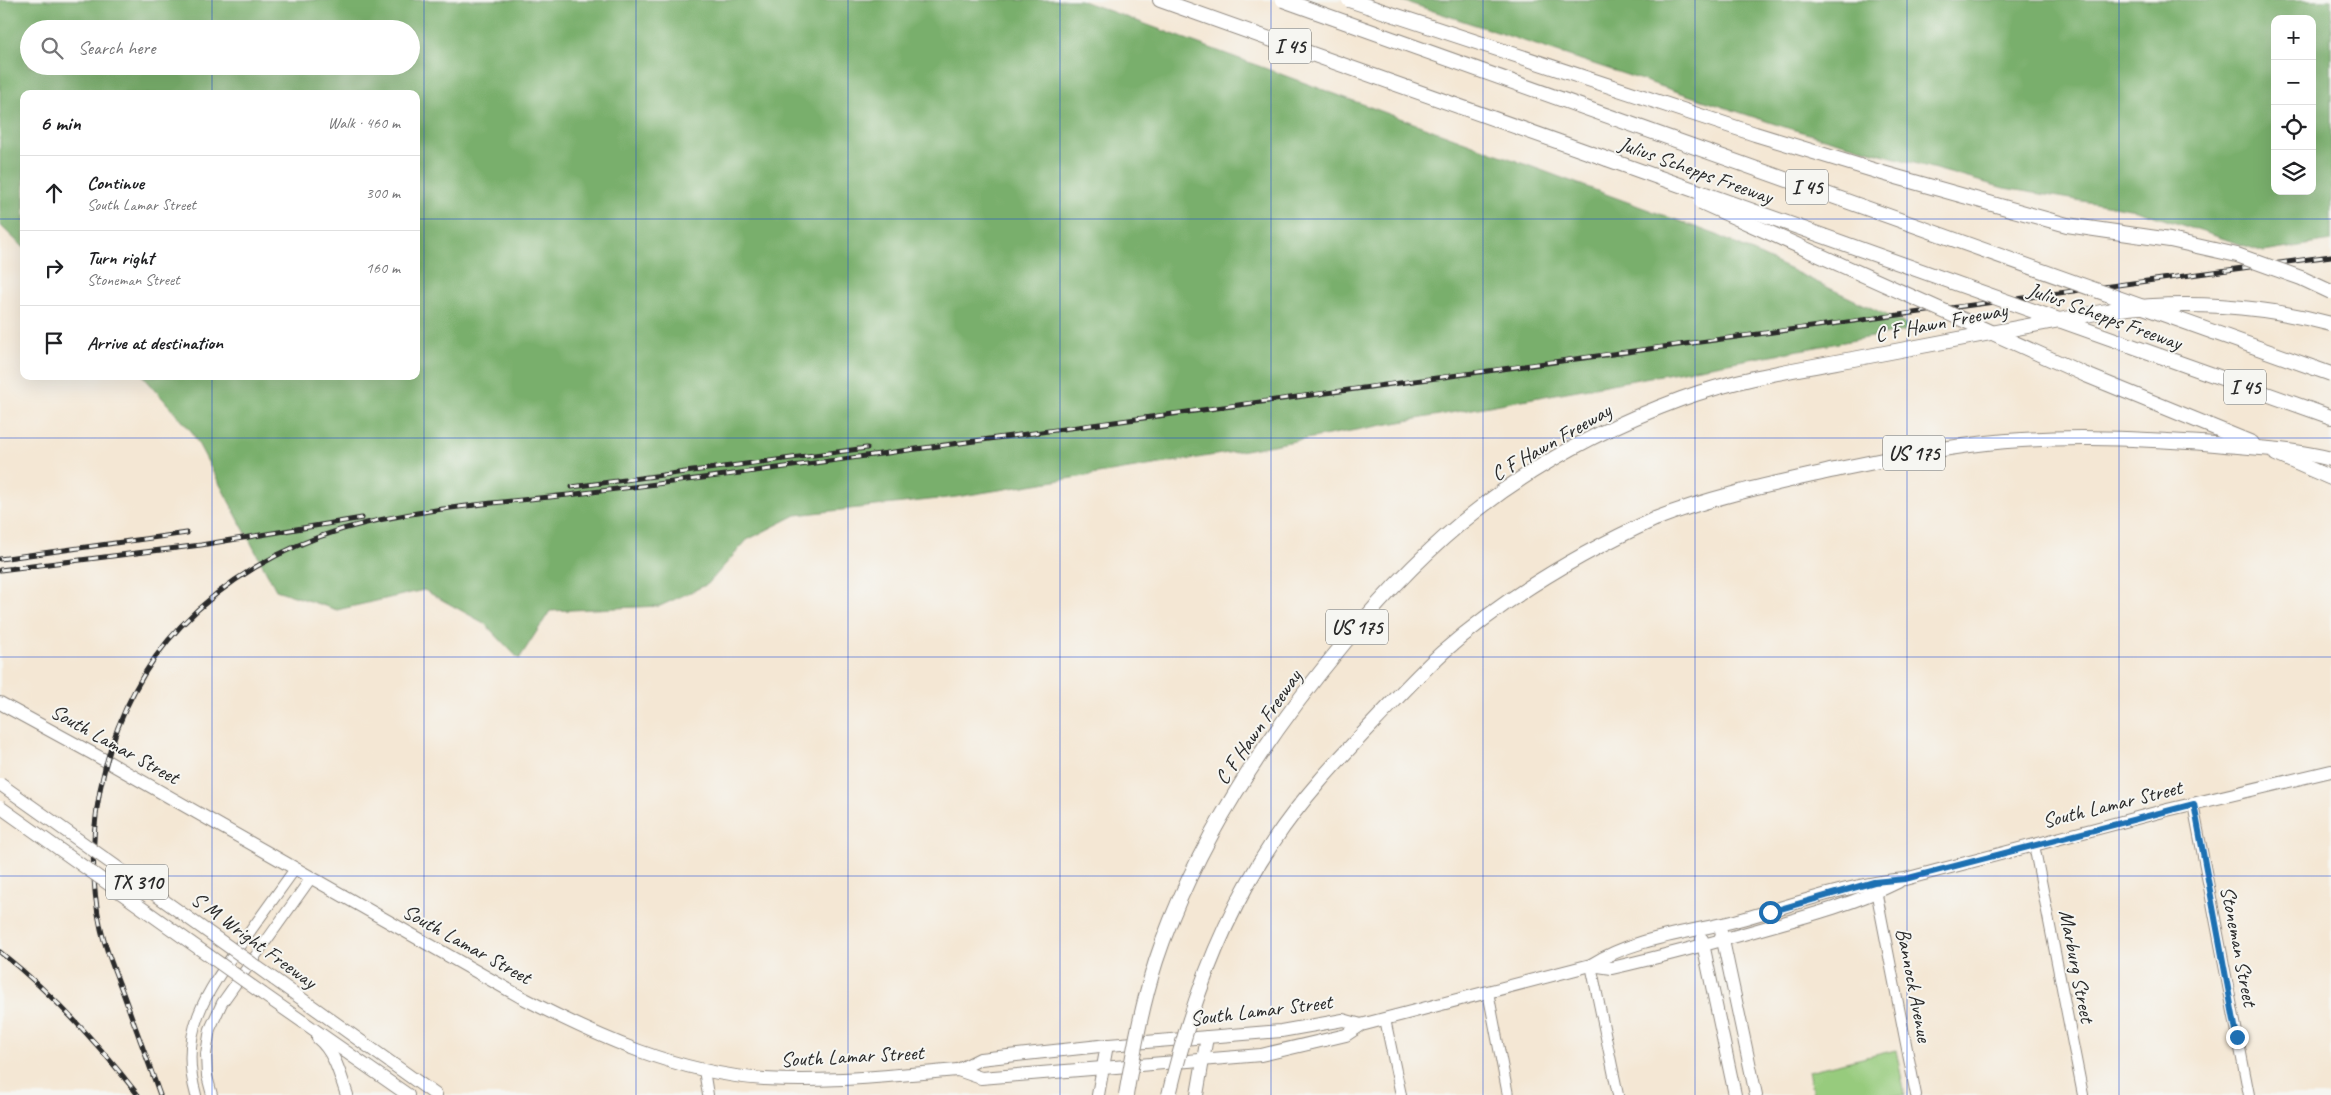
<!DOCTYPE html>
<html lang="en">
<head>
<meta charset="utf-8">
<style>
	body { margin:0; font-family:Caveat,sans-serif; background:#f6f6f6; color:#202124 }
	.controls { position:absolute; right:15px; top:15px; display:grid; overflow:hidden; border-radius:10px; box-shadow:0 5px 20px #0002 }
	.controls button { width:45px; height:45px; display:grid; place-items:center; padding:0; border:0; border-bottom:1px solid #e0e0e0; background:#fff; color:#202124; font:25px sans-serif }
	.stop { position:absolute; width:15px; height:15px; margin:-11px; border:4px solid #1f6fb2; border-radius:50%; background:#fff }
	.stop.end { background:#1f6fb2; border-color:#fff; box-shadow:0 1px 5px #0008 }
	.list { margin:0; padding:0; list-style:none }
	h2 { display:flex; justify-content:space-between; align-items:center; height:65px; margin:0; padding:0 20px; font-size:21px }
	h2 small { font-size:16px; font-weight:400; color:#757577 }
	.list li { display:grid; grid-template-columns:32px 1fr auto; gap:15px; align-items:center; box-sizing:border-box; height:75px; padding:0 20px; border-top:1px solid #e0e0e0 }
	.list b { display:block; font-size:19px; white-space:nowrap }
	.list p { margin:0; font-size:16px; white-space:nowrap; color:#757577 }
	.list em { font-size:16px; font-style:normal; color:#757577 }
	.icon { flex:none; width:28px; height:28px; fill:none; stroke:currentColor; stroke-width:2; stroke-linecap:round; stroke-linejoin:round }
	.map { position:relative; flex:none; width:2331px; height:1095px; overflow:hidden }
	.search { position:absolute; background:#fff; box-shadow:0 5px 20px #0002; left:20px; top:20px; width:400px; height:55px; display:flex; align-items:center; gap:12px; box-sizing:border-box; padding:0 18px; border-radius:28px; color:#757577; font-size:19px }
	.panel { position:absolute; background:#fff; box-shadow:0 5px 20px #0002; left:20px; top:90px; width:400px; height:290px; border-radius:10px }
	.map>svg:first-child { display:block }
	.green { fill:#97cb7d; stroke:#617b54 }
	.forest { fill:#79af6c; stroke:#526d4c; fill-rule:evenodd }
	.lines { fill:none; stroke-linecap:round; stroke-linejoin:round }
	.minor-casing { stroke:#908980; stroke-width:12 }
	.major-casing { stroke:#908980; stroke-width:14 }
	.highway-casing { stroke:#908980; stroke-width:16 }
	.minor { stroke:#fff; stroke-width:10 }
	.major { stroke:#fff; stroke-width:12 }
	.highway { stroke:#fff; stroke-width:14 }
	.rail-casing { stroke:#2b2b2b; stroke-width:5 }
	.rail { stroke:#f6f6f2; stroke-width:3; stroke-dasharray:9; stroke-linecap:butt }
	.major-bridge-casing { stroke:#908980; stroke-width:14; stroke-linecap:butt }
	.highway-bridge-casing { stroke:#908980; stroke-width:16; stroke-linecap:butt }
	.major-bridge { stroke:#fff; stroke-width:12 }
	.highway-bridge { stroke:#fff; stroke-width:14 }
	.route { stroke:#1f6fb2; stroke-width:6 }
	.grid { fill:none; stroke:#1d4ed8; stroke-width:1; stroke-opacity:0.55 }
	.labels { text-anchor:middle; dominant-baseline:central; stroke-width:4; stroke-linejoin:round; paint-order:stroke }
	.shield { fill:#f6f6f2; stroke:#686867; stroke-width:1 }
	.shield-label { font-size:20px; font-weight:bold; fill:#2b2b2b }
	.street-label { font-size:21px; fill:#2b2b2b; stroke:#f6f6f2 }
</style>
</head>
<body>
<div class="map">
<svg width="2331" height="1095" viewBox="0 0 2331 1095">
	<rect width="100%" height="100%" fill="#f6f6f2"/>
	<filter id="ink" filterUnits="userSpaceOnUse"><feTurbulence type="fractalNoise" baseFrequency=".02" numOctaves="2"/><feDisplacementMap in="SourceGraphic" scale="10" xChannelSelector="R" yChannelSelector="G"/><feConvolveMatrix kernelMatrix="1 2 1 2 8 2 1 2 1" color-interpolation-filters="sRGB"/></filter>
	<filter id="wash" filterUnits="userSpaceOnUse"><feTurbulence type="fractalNoise" baseFrequency=".0096" numOctaves="4" result="noise"/><feDisplacementMap in="SourceGraphic" scale="20" xChannelSelector="R" yChannelSelector="G"/><feGaussianBlur stdDeviation="1.12" result="paint"/><feColorMatrix in="noise" values="0 0 0 0 0 0 0 0 0 0 0 0 0 0 0 0 0 1.4 0 .05"/><feComposite in="paint" operator="in"/></filter>
	<g filter="url(#wash)">
		<rect width="100%" height="100%" fill="#f4e7d4"/>
		<polygon class="green" points="1896,1050 1905,1095 1813,1095 1808,1071"/>
		<g class="forest">
			<path d="M0 0H1080L1717 235 1916 329 1234 452 956 497 796 515 747 540 708 584 660 606 550 611 519 659 484 623 424 590 337 610 276 590 192 432 143 376H416V94H24V248L0 225ZM29 29H411V66H29Z"/>
			<path d="M1400 0H2331V241L2264 252 2136 210 2004 188 1784 127ZM2275 19H2312V191H2275Z"/>
		</g>
	</g>
	<g filter="url(#ink)">
		<g class="lines">
			<defs>
				<g id="minor">
					<polyline points="2193,804 2249,1095"/>
					<polyline points="2034,845 2083,1095"/>
					<polyline points="1875,885 1916,1095"/>
					<polyline points="1591,965 1618,1095"/>
					<polyline points="1488,992 1508,1095"/>
					<polyline points="1385,1019 1401,1095"/>
					<polyline points="704,1070 708,1095"/>
					<path d="M196 1095C178 1032 206 993 241 944 259 919 277 894 295 869"/>
					<polyline points="212,1095 207,1076 206,1054 210,1029 222,1003 311,878"/>
				</g>
				<g id="major">
					<path d="M0 703 108 762 521 997C598 1037 677 1073 764 1079 829 1083 894 1075 958 1070"/>
					<polyline points="1721,931 1756,1095"/>
					<polyline points="1702,939 1735,1095"/>
					<path d="M1591 965 1612 968C1664 956 1716 942 1768 927 1812 915 1856 903 1898 882"/>
					<polyline points="274,979 436,1095"/>
					<polyline points="263,994 408,1095"/>
					<path d="M1361 1025 1343 1020 1281 1031 1109 1045 980 1059 958 1070 981 1078 1261 1055 1346 1035 1361 1025 1591 965C1633 938 1687 933 1735 921 1791 906 1847 884 1905 879L2167 810 2331 771"/>
					<path d="M318 1038C335 1052 340 1075 347 1095"/>
					<polyline points="1098,1095 1107,1045"/>
					<polyline points="1197,1095 1207,1037"/>
				</g>
				<g id="highway">
					<polyline points="1160,0 1607,159"/>
					<polyline points="2160,356 2331,417"/>
					<polyline points="2086,375 2252,443"/>
					<polyline points="2276,454 2331,478"/>
					<path d="M1655 519C1711 497 1768 485 1826 472 1874 462 1922 451 1970 445 2051 434 2134 438 2215 444 2254 448 2293 449 2331 459"/>
				</g>
			</defs>
			<use href="#minor" class="minor-casing"/>
			<use href="#major" class="major-casing"/>
			<use href="#highway" class="highway-casing"/>
			<use href="#minor" class="minor"/>
			<use href="#major" class="major"/>
			<use href="#highway" class="highway"/>
			<defs>
				<g id="rail">
					<polyline points="572,487 867,448"/>
					<polyline points="0,559 187,533"/>
					<polyline points="0,570 201,545 362,518"/>
					<path d="M0 952C52 993 97 1042 138 1095"/>
					<path d="M160 1095C148 1061 135 1027 123 993 115 972 106 951 101 929 78 827 108 702 181 626 225 580 282 547 343 529 420 507 504 503 584 493 710 478 835 460 960 443 1417 380 1874 318 2331 256"/>
				</g>
			</defs>
			<use href="#rail" class="rail-casing"/>
			<use href="#rail" class="rail"/>
			<defs>
				<g id="major-bridge">
					<polyline points="0,784 274,979"/>
					<polyline points="0,807 263,994"/>
				</g>
				<g id="highway-bridge">
					<polyline points="1283,0 2331,374"/>
					<polyline points="1349,0 1755,134 1886,174 2067,225 2170,240 2237,255 2301,278 2331,292"/>
					<polyline points="1607,159 2160,356"/>
					<polyline points="1701,202 2086,375"/>
					<path d="M1126 1095C1134 1049 1142 1005 1156 961 1195 843 1266 737 1345 642 1384 595 1427 549 1476 511 1537 463 1608 426 1681 399 1741 377 1805 368 1869 356 1950 341 2031 326 2112 310 2184 300 2261 305 2331 324"/>
					<path d="M1169 1095C1190 1006 1222 918 1273 842 1302 798 1338 760 1374 722 1397 698 1419 674 1443 652 1507 596 1578 554 1655 519"/>
				</g>
			</defs>
			<use href="#major-bridge" class="major-bridge-casing"/>
			<use href="#highway-bridge" class="highway-bridge-casing"/>
			<use href="#major-bridge" class="major-bridge"/>
			<use href="#highway-bridge" class="highway-bridge"/>
		</g>
	</g>
	<g class="lines" filter="url(#ink)">
		<polyline class="route" points="1770,912 1874,882 1905,879 2194,804 2237,1037"/>
	</g>
	<path class="grid" d="M212 0V29M424 0V1095M636 0V1095M848 0V1095M1060 0V1095M1271 0V1095M1483 0V1095M1695 0V1095M1907 0V1095M2119 0V1095M212 66V94M0 219H24M416 219H2331M212 376V1095M0 438H2331M0 657H2331M0 876H2331"/>
	<g class="labels">
		<g class="shield">
			<rect x="1269" y="28.5" width="42" height="35" rx="4"/>
			<rect x="1786" y="169.5" width="42" height="35" rx="4"/>
			<rect x="2224" y="369.5" width="42" height="35" rx="4"/>
			<rect x="1883" y="435.5" width="62" height="35" rx="4"/>
			<rect x="1326" y="609.5" width="62" height="35" rx="4"/>
			<rect x="106" y="864.5" width="62" height="35" rx="4"/>
		</g>
		<g class="shield-label">
			<text x="1290" y="46">I 45</text>
			<text x="1807" y="187">I 45</text>
			<text x="2245" y="387">I 45</text>
			<text x="1914" y="453">US 175</text>
			<text x="1357" y="627">US 175</text>
			<text x="137" y="882">TX 310</text>
		</g>
		<g class="street-label">
			<text transform="translate(1696 170) rotate(20)">Julius Schepps Freeway</text>
			<text transform="translate(2105 316) rotate(20)">Julius Schepps Freeway</text>
			<text transform="translate(1941 322) rotate(-11)">C F Hawn Freeway</text>
			<text transform="translate(1551 442) rotate(-30)">C F Hawn Freeway</text>
			<text transform="translate(1258 727) rotate(-55)">C F Hawn Freeway</text>
			<text transform="translate(115 744) rotate(29)">South Lamar Street</text>
			<text transform="translate(2112 804) rotate(-14)">South Lamar Street</text>
			<text transform="translate(254 940) rotate(36)">S M Wright Freeway</text>
			<text transform="translate(467 944) rotate(29)">South Lamar Street</text>
			<text transform="translate(2239 946) rotate(79)">Stoneman Street</text>
			<text transform="translate(2077 966) rotate(79)">Marburg Street</text>
			<text transform="translate(1914 985) rotate(79)">Bannock Avenue</text>
			<text transform="translate(1261 1010) rotate(-7)">South Lamar Street</text>
			<text transform="translate(852 1056) rotate(-3)">South Lamar Street</text>
		</g>
	</g>
</svg>
<div class="controls">
<button>+</button>
<button>−</button>
<button><svg class="icon" aria-label="locate" viewBox="0 0 24 24"><circle cx="12" cy="12" r="6"/><path d="M12 2v4M12 18v4M2 12h4M18 12h4"/></svg></button>
<button><svg class="icon" aria-label="layers" viewBox="0 0 24 24"><path d="M12 4l9 5-9 5-9-5zM3 14l9 5 9-5"/></svg></button>
</div>
<div class="stop" style="left:1770px;top:912px"></div>
<div class="stop end" style="left:2237px;top:1037px"></div>
<div class="search"><svg class="icon" aria-label="search" viewBox="0 0 24 24"><circle cx="10" cy="10" r="6"/><path d="M15 15l6 6"/></svg>Search here</div>
<section class="panel">
<h2>6 min<small>Walk · 460 m</small></h2>
<ul class="list">
<li><svg class="icon" aria-label="ahead" viewBox="0 0 24 24"><path d="M12 20V5M6 11l6-6 6 6"/></svg><div><b>Continue</b><p>South Lamar Street</p></div><em>300 m</em></li>
<li><svg class="icon" aria-label="right" viewBox="0 0 24 24"><path d="M7 20v-9h11M14 6l5 5-5 5"/></svg><div><b>Turn right</b><p>Stoneman Street</p></div><em>160 m</em></li>
<li><svg class="icon" aria-label="arrive" viewBox="0 0 24 24"><path d="M6 21V4h12l-3 4 3 4H6"/></svg><div><b>Arrive at destination</b></div></li>
</ul>
</section>
</div>
</body>
</html>
